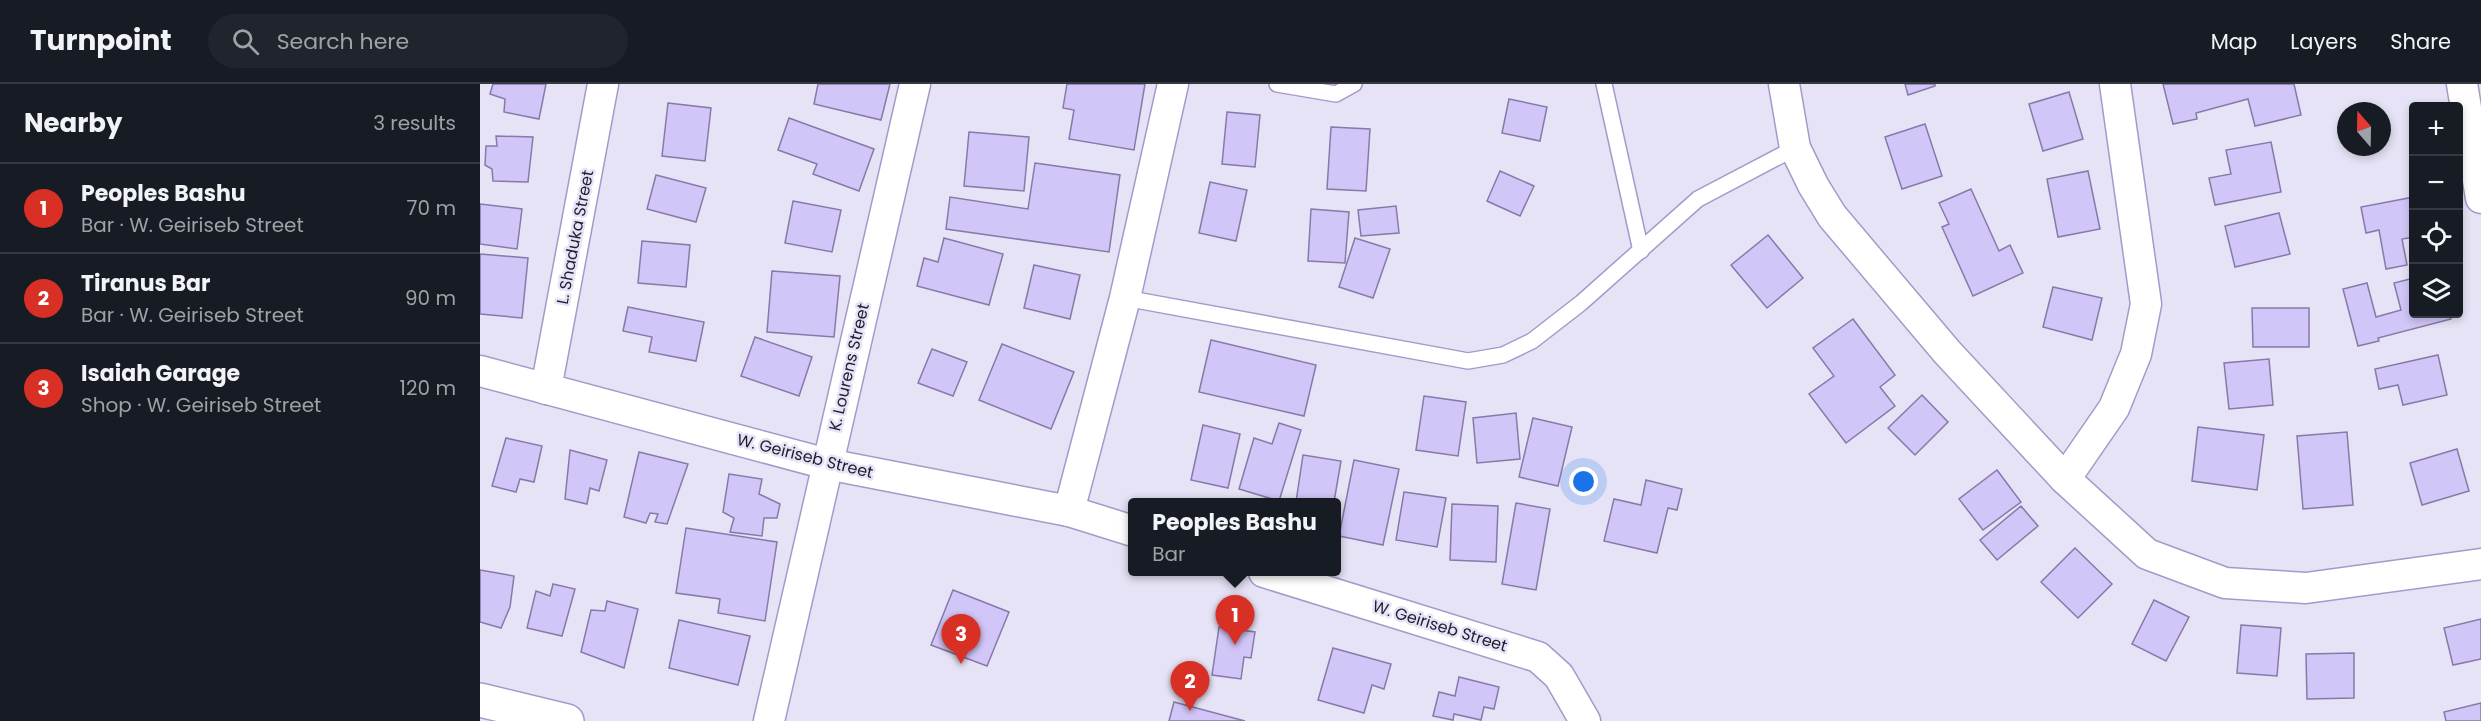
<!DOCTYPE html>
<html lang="en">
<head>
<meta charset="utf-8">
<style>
	body { margin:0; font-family:Poppins,sans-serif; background:#20242c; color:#f1f3f6 }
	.controls { position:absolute; right:18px; top:18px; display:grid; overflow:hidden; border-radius:6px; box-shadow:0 3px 9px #0003 }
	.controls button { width:54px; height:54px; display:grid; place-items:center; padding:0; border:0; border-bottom:2px solid #363941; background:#171b24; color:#f1f3f6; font:30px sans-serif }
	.compass { position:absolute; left:1857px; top:18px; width:54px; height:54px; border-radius:50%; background:#171b24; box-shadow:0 3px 9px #0003; rotate:340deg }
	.you { position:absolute; left:1104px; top:398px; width:21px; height:21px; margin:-15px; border:4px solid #fff; border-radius:50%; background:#1a73e8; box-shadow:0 0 0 9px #1a73e833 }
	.badge { display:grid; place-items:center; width:39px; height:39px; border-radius:50%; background:#d93025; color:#fff; font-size:20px; font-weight:700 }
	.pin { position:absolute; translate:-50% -50px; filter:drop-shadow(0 2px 3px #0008) }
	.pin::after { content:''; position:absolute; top:32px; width:21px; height:18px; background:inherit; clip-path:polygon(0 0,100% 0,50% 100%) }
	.popup { position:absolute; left:648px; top:414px; width:213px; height:78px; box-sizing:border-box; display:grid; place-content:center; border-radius:6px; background:#171b24; filter:drop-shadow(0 2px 4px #0005); font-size:20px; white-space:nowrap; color:#9ea1a6 }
	.popup b { font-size:22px; color:#f1f3f6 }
	.popup::after { content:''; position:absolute; left:50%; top:100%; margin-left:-12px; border:12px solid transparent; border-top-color:#171b24 }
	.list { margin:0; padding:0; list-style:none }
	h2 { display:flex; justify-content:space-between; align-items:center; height:78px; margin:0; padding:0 24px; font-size:26px }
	h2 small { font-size:20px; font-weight:400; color:#9ea1a6 }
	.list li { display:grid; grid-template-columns:39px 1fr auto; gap:18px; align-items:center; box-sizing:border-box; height:90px; padding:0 24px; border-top:2px solid #363941 }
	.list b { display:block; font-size:22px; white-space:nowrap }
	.list p { margin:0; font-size:20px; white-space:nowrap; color:#9ea1a6 }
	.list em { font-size:20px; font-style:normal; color:#9ea1a6 }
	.icon { flex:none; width:33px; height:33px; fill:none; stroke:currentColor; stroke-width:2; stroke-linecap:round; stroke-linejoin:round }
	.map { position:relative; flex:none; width:2001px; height:637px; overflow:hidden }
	header { display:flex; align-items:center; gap:36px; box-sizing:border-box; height:84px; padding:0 30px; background:#171b24; border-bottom:2px solid #363941 }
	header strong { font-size:28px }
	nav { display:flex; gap:33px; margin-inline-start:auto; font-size:21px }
	.search { width:420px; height:54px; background:#20242c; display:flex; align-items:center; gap:15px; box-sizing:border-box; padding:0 21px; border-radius:33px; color:#9ea1a6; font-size:22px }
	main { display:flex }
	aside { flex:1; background:#171b24 }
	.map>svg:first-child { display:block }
	.building { fill:#d2c6f8; stroke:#867aa9; stroke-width:1.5 }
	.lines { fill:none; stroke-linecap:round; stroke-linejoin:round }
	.lane-casing { stroke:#a599ca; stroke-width:18 }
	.street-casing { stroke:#a599ca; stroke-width:33 }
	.secondary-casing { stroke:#a599ca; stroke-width:36 }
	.lane { stroke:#fff; stroke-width:15 }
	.street { stroke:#fff; stroke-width:30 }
	.secondary { stroke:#fff; stroke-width:33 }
	.labels { text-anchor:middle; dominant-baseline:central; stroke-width:5; stroke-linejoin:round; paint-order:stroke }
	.street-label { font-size:16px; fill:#211c2e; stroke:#e7e3f7 }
</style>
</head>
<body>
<header>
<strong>Turnpoint</strong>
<div class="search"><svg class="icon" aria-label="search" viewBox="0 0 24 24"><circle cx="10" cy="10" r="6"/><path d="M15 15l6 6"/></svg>Search here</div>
<nav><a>Map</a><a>Layers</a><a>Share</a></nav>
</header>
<main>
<aside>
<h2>Nearby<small>3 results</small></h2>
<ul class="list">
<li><span class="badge">1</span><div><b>Peoples Bashu</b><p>Bar · W. Geiriseb Street</p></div><em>70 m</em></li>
<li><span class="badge">2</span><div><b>Tiranus Bar</b><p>Bar · W. Geiriseb Street</p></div><em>90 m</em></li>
<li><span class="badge">3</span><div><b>Isaiah Garage</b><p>Shop · W. Geiriseb Street</p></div><em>120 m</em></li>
</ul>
</aside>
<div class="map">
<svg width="2001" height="637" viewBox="0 0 2001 637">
	<rect width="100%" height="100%" fill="#e7e3f7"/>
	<g class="building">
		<polygon points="13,0 66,0 59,35 24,28 25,15 10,10"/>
		<polygon points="338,0 410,0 401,36 334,20"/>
		<polygon points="587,0 665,0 654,66 589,55 594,26 583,24"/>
		<polygon points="1425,0 1455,0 1455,2 1428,11"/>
		<polygon points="1683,0 1814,0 1821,31 1775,42 1768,15 1716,29 1717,35 1693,40"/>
		<polygon points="1589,8 1603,55 1563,67 1549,20"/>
		<polygon points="1029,15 1067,23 1060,57 1022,49"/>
		<polygon points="188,19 231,24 225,77 182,72"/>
		<polygon points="747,28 780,31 775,83 742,80"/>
		<polygon points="309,34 394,65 379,107 333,90 337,80 298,66"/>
		<polygon points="1445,40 1462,92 1422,105 1405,53"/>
		<polygon points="851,43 890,45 886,107 847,105"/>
		<polygon points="489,48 549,53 544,107 484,102"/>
		<polygon points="16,52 53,53 48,98 13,97 12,85 5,81 6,62 17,62"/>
		<polygon points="1791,58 1801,108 1735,121 1729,94 1751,90 1746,66"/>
		<polygon points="555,79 640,91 629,168 466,145 470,113 548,125"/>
		<polygon points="1020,87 1054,102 1040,132 1007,117"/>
		<polygon points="1608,87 1620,145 1578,153 1567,95"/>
		<polygon points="176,91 226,104 216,138 167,125"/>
		<polygon points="730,98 767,106 756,157 719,149"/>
		<polygon points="1491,105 1519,167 1530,161 1543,189 1493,212 1462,143 1469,140 1459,119"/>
		<polygon points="1934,113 1934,153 1922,155 1927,181 1906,185 1899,146 1886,149 1881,123"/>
		<polygon points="313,117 361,126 352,168 305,159"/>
		<polygon points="0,120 42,125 37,165 0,160"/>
		<polygon points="916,122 919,149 881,152 878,126"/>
		<polygon points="831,125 869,128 865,179 828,177"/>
		<polygon points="1799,129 1810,170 1755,183 1745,142"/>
		<polygon points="1288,151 1323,194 1287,224 1251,181"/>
		<polygon points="464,154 523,170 509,221 437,202 444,174 458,178"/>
		<polygon points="875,154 910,165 893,214 859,203"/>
		<polygon points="162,157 210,161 206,203 158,199"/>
		<polygon points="0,170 48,174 42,234 0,230"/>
		<polygon points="554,181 600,191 590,235 544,224"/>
		<polygon points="292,187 360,192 354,253 287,248"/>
		<polygon points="1934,194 1934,230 1970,230 1971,235 1898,254 1899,257 1878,262 1863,205 1887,199 1896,233 1921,226 1914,199"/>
		<polygon points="1573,203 1622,214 1612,256 1563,243"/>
		<polygon points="148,223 224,238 216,277 169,268 172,253 143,247"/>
		<polygon points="1772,224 1829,224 1829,263 1773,263"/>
		<polygon points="1373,235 1415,291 1400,303 1415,322 1366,359 1329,310 1354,292 1333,264"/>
		<polygon points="275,253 332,273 319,312 261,292"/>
		<polygon points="731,256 836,281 824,332 719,308"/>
		<polygon points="522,260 594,288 571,345 499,316"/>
		<polygon points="452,265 487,278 473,312 438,299"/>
		<polygon points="1958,271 1967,311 1923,321 1918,301 1899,305 1895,285"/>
		<polygon points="1789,275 1793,321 1749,325 1744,279"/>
		<polygon points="1442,311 1468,338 1435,371 1408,344"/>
		<polygon points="944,312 986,318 978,372 936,366"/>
		<polygon points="1036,329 1040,375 997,379 993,334"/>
		<polygon points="1053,334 1092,343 1078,402 1039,393"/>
		<polygon points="799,339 821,346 799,417 759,405 774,354 792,360"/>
		<polygon points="723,341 760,350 748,404 711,396"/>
		<polygon points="1718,343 1784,351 1777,406 1712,397"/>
		<polygon points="1867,348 1873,421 1823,425 1817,352"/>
		<polygon points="26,354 62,362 54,398 40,395 36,408 12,402"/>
		<polygon points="1977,365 1989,407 1942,421 1930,379"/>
		<polygon points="90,366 127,376 119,407 110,404 107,420 85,415"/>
		<polygon points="159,368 208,380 187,440 175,438 178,430 170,429 166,439 144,433"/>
		<polygon points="823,371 861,377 854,418 816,418"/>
		<polygon points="874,376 919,385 903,461 859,452"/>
		<polygon points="1517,386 1541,418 1503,446 1479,415"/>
		<polygon points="249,390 282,395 279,410 300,420 297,434 284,434 282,452 250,448 254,434 243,428"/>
		<polygon points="1166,396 1202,405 1197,426 1188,424 1177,469 1124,457 1134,415 1161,421"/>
		<polygon points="924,408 966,414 957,463 916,456"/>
		<polygon points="1036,419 1070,425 1056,506 1022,500"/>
		<polygon points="972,420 1018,422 1016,478 970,476"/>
		<polygon points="1541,422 1558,442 1517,476 1500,456"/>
		<polygon points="206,444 297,458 285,537 238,529 240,515 196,509"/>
		<polygon points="1595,464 1632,500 1598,534 1561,498"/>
		<polygon points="0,486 34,492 30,523 21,544 0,538"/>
		<polygon points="73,500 95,505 82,552 47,544 56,507 70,512"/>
		<polygon points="473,506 529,528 507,582 451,561"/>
		<polygon points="1674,516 1709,533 1686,577 1652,560"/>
		<polygon points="127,517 158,525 144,584 101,568 111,526 125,527"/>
		<polygon points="2001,535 2001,575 1973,581 1964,544"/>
		<polygon points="199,536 270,552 258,601 189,584"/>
		<polygon points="1761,541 1801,544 1797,592 1757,589"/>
		<polygon points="739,543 775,548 771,574 764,573 761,595 732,591"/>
		<polygon points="853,564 911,580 904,605 892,601 884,629 838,616"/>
		<polygon points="1874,569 1874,614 1827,615 1826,570"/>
		<polygon points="979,593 1019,603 1014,625 1004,623 1001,636 974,630 973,636 953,632 959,608 975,612"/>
		<polygon points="694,618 765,637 689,637"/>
		<polygon points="2001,619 2001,637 1966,637 1964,628"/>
	</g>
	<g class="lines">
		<defs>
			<g id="lane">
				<polyline points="797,0 856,10 874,0"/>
				<polyline points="1124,0 1161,167"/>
				<polyline points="645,214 988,277 1023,271 1052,257 1101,219 1218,115 1315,64"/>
			</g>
			<g id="street">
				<polyline points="1304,0 1315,64 1333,101 1352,132 1467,268 1585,395 1667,470 1745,499 1826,504 2001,480"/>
				<polyline points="1982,0 2001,114"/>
				<polyline points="0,287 347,380 589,427 653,447"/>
				<polyline points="66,305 123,0"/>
				<polyline points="1585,395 1634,324 1656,270 1666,220 1635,0"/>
				<polyline points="589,427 645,214 693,0"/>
				<polyline points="784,488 1058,573 1079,592 1105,637"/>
				<polyline points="289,637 435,0"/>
			</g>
			<polyline id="secondary" points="0,616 87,637"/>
		</defs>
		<use href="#lane" class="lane-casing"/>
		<use href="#street" class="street-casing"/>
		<use href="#secondary" class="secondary-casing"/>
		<use href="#lane" class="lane"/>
		<use href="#street" class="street"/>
		<use href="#secondary" class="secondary"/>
	</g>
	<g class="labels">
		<g class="street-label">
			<text transform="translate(95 153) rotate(-79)">L. Shaduka Street</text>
			<text transform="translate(369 283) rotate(-77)">K. Lourens Street</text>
			<text transform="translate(325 372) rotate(14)">W. Geiriseb Street</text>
			<text transform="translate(960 542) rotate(17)">W. Geiriseb Street</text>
		</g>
	</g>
</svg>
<div class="controls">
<button>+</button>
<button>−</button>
<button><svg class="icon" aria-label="locate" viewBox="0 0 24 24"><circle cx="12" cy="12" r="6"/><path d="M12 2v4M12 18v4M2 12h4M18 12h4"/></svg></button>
<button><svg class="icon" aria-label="layers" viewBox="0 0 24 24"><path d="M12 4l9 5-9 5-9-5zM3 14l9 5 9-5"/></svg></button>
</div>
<svg class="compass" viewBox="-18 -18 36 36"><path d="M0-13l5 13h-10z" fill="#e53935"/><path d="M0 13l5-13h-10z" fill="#9ea1a6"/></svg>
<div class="you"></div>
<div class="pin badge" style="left:755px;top:561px">1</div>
<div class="popup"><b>Peoples Bashu</b>Bar</div>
<div class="pin badge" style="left:710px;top:627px">2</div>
<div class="pin badge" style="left:481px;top:580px">3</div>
</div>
</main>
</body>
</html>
